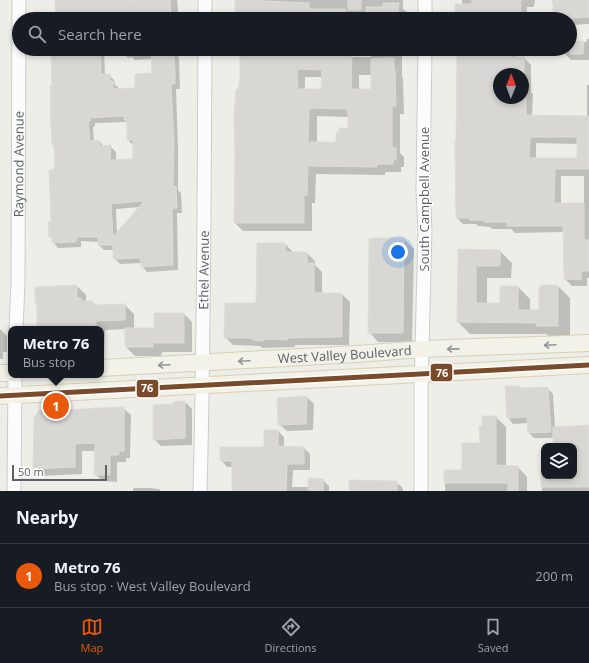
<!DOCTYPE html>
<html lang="en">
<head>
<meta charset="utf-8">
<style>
	body { margin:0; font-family:"Open Sans",sans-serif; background:#242831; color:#f1f3f6 }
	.controls { position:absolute; right:12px; bottom:12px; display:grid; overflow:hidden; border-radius:8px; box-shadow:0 2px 6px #0003 }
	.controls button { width:36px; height:36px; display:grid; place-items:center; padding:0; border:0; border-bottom:1px solid #363941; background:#171b24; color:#f1f3f6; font:20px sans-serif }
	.compass { position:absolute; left:493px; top:68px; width:36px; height:36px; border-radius:50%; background:#171b24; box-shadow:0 2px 6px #0003; rotate:1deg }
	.scale { position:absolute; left:12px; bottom:10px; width:95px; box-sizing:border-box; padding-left:4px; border:2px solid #5d6167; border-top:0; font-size:11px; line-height:14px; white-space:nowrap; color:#5d6167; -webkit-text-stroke:3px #fff; paint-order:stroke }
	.you { position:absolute; left:398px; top:252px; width:14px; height:14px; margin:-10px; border:3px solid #fff; border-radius:50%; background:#1a73e8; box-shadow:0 0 0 6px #1a73e833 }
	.badge { display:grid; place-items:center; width:26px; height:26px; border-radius:50%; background:#ea580c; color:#fff; font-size:13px; font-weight:700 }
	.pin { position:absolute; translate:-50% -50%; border:2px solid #fff; box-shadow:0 1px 4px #0006 }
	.popup { position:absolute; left:8px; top:326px; width:96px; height:52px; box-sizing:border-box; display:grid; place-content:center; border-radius:8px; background:#171b24; filter:drop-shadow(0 1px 3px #0005); font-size:13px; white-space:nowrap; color:#9ea1a6 }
	.popup b { font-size:15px; color:#f1f3f6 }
	.popup::after { content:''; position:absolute; left:50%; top:100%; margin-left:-8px; border:8px solid transparent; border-top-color:#171b24 }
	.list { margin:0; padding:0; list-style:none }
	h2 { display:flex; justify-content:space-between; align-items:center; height:52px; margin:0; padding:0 16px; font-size:17px }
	h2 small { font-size:13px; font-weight:400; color:#9ea1a6 }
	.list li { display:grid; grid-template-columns:26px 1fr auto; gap:12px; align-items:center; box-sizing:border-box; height:64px; padding:0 16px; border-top:1px solid #363941 }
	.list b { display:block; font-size:15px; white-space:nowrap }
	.list p { margin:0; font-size:13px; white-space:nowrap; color:#9ea1a6 }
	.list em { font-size:13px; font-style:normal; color:#9ea1a6 }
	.icon { flex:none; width:22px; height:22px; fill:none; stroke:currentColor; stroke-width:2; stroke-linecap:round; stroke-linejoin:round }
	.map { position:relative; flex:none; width:589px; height:491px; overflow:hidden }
	.search { position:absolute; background:#171b24; box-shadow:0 2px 6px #0003; left:12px; right:12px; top:12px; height:44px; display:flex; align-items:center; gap:10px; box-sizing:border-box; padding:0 14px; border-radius:22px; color:#9ea1a6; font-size:15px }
	.sheet { height:116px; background:#171b24 }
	nav { display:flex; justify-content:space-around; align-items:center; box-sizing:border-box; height:56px; border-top:1px solid #363941; background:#171b24; font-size:11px; color:#9ea1a6 }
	nav a { display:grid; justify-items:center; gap:2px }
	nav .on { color:#ea580c }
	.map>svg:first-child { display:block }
	.shadow { fill:#0003; fill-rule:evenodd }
	.building { fill:#d8d7d4; stroke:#dedcd7; fill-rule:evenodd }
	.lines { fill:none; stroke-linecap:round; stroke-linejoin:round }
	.minor-casing { stroke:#cbcbcb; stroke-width:15 }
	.major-casing { stroke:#d7d0b5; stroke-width:18 }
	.minor { stroke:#fcfcfc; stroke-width:13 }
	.major { stroke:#f3f2e9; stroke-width:16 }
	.bus-1-casing { stroke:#fff; stroke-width:8 }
	.bus-1 { stroke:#7a4b2a; stroke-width:5 }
	.oneway { stroke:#929494 }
	.labels { text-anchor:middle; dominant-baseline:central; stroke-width:3; stroke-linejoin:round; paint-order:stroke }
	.street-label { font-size:13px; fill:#5d6167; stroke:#fff }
	.line-badge { stroke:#fff; stroke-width:1.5 }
	.badge-label { font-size:11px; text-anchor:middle; font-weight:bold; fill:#fff }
</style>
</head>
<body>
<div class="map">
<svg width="589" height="491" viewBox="0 0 589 491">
	<rect width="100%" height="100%" fill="#eeeee9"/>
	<g class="shadow">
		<polygon points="55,0 177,0 179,19 116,19 116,17 97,19 56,19"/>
		<polygon points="236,0 403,0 403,9 407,12 406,19 353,18 353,19 236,19"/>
		<polygon points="462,0 535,0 534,7 527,7 527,19 456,19 462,5"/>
		<polygon points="551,0 589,0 589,24 570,25 570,19 555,19 554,3"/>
		<polygon points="587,39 589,39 589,60 571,60 564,53 564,49 570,49 570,42 587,42"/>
		<path d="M53 49H104L105 75H109L114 80 115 85 118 87V90L136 89 153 74 152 59 135 60 132 57 128 58 123 52 122 49H177L179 59 180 89H176L178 150V190L181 193 182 213H177L178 270 147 272 142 266 141 263 120 264 114 258V250H104L99 245V242L81 241V247L58 248 53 242V240L50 237 52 222 55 170 56 167 55 147 53 144ZM126 122 128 123V140L133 145 134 160 116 161V152L110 146 104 147 99 141 94 142 93 127 95 126V123ZM140 207 117 234 116 209Z"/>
		<path d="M241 49H272V56H288V49H315V56H328V49H347V57H371V49H403V52H402V77L403 79 404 114H400V153L404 157V167H401V172H385V175L316 174 315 203H312V231H243L235 223 240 90 241 83ZM359 75H372V90H359ZM305 77H323L322 90H305ZM317 116 349 117V129L340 133 337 143H317Z"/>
		<path d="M455 49H517V58H524L531 65V92L533 94 532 116 587 117V85H589V278H587V286H572L565 279 564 232 515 233 511 229H492L490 227 478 226 476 224H463L456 217V193L458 55 455 51ZM499 74H523V98H499ZM536 143 578 144V160L536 159ZM561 176H584V204H561Z"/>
		<polygon points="370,239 404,239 414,249 412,342 378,342 369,332"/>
		<polygon points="258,244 285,244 293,252 307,253 315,261 315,265 322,272 322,294 342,294 350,302 349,345 295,345 295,347 262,348 260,346 233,345 225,337 257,304"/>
		<polygon points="459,250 500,251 512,263 511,278 487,278 487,304 501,304 501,287 518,287 530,299 530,311 540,311 558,286 570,298 570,337 549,337 547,334 470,334 458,322"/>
		<polygon points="77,286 86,295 86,302 92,302 97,306 125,305 134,314 134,329 155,329 184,314 192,322 192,352 162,352 161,356 135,356 126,347 126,329 105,330 104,358 101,358 101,329 38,329 38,307 36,304"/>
		<polygon points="0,329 7,336 7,352 3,352 3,359 0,359"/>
		<polygon points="519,387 522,389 547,388 553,394 555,428 589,426 589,491 542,491 542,463 544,463 544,476 574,476 574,446 554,446 554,438 534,438 529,433 528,423 513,424 508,418"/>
		<polygon points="307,397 314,404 313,430 287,431 279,424"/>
		<polygon points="185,402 192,409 192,445 161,446 154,439 174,405"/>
		<polygon points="123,408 131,415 130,458 126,458 126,462 117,462 117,482 103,481 95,474 96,451 82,451 82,474 41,476 34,469 35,417"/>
		<polygon points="483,417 496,417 506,427 506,467 518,467 527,477 527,491 445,491 445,471 463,471 481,444"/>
		<polygon points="278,431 284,437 284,447 304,448 310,454 310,470 293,470 292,487 309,487 323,480 329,486 329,491 233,491 233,467 227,467 221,460 265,448"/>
		<polygon points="396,482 403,488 403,491 350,491"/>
		<polygon points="133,488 149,488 159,489 161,491 172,491 133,491"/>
	</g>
	<g class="building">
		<polygon points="55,0 91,0 91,1 170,0 171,19 134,19 134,12 117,14 117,12 92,13 92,19 56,19"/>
		<polygon points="243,0 309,3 309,9 345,9 345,19 235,19 235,1"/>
		<rect x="348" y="0" width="13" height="10"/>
		<polygon points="472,0 521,0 520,19 455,19 455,4 472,4"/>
		<polygon points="553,0 589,0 589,17 553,19"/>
		<polygon points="383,3 399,3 397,19 366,19 366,7 383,7"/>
		<polygon points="570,41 584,41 583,54 570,54"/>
		<path d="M51 49H100L101 74H110V81H113V89L135 88V74L152 73 151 49H173L175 69V84H171L174 144 173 187 176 186 177 208H172L173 265 141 267 140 258 113 259V245H98V237H76V242L52 243V237H49L48 222H51L49 170 54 169V166H55L54 145H52L50 106H51L50 86H52ZM124 116V120H127V140H133V159L110 160 111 145 100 146 99 140 90 141 88 122 90 121V118ZM144 201 113 237 111 204Z"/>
		<path d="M287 49H307V55H327V49H339V55L352 56 351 89H371V59L394 58V70H395L396 106H392V148H396V160L393 159V164H377V167L308 166 307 195H304V223H234L235 155 234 118 236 89H239V82H240V55H287ZM297 69 322 70 321 89H298ZM309 108 348 109V128H339V132H336V142H308Z"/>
		<path d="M457 49H511L510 57H524V74H499V98H526V115L589 116V169H555L554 203H584V240H589V271H581V280L564 279 563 226H507V222H484V220H470V218H456L455 142H456ZM530 137H577V158H529Z"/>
		<polygon points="369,238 404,238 403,333 368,333"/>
		<polygon points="257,243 285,243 285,252 307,252 307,263 314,263 314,293 342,293 342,337 287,338 287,340 264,339 264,341 253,340 253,338 224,338 225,303 256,303"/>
		<polygon points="458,249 500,250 500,266 476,266 476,303 500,303 500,286 518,286 518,310 539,310 539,288 540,288 540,285 558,285 558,326 536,326 537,323 457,322"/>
		<polygon points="77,285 77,298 81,298 81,301 93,301 93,304 96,304 96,305 125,304 125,320 96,321 96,329 37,329 37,304 35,304 35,287"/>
		<polygon points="154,313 184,313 184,343 153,343 153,347 125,347 125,328 154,328"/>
		<polygon points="505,386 520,386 520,388 548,387 551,432 528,433 527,417 507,418"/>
		<polygon points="307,396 306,424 278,425 277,398"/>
		<polygon points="185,401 185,438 153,440 153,405 173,404 173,402"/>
		<polygon points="124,407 124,451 119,451 119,455 110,455 110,475 94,475 95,443 75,444 75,467 33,469 34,417 39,411"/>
		<polygon points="482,416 496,416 496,465 518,466 518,491 508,491 508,483 444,483 444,470 462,470 462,443 480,443 479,426 482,426"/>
		<polygon points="589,425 589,487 541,487 541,476 574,476 574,446 553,446 553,427"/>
		<polygon points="264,430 278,430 278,446 304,447 304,464 287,464 286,491 232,491 232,461 220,461 220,447 264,447"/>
		<polygon points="308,478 323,479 323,491 308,490"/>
		<polygon points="349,480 397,481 397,491 349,491"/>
	</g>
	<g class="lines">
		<defs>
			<g id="minor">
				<polyline points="205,19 205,0"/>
				<polyline points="425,19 425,0"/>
				<path id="s1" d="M16 329 18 283 19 0"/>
				<polyline points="14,491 15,375"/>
				<path id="s2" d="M200 491C204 344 204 196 205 49"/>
				<polyline points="421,491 421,388 425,230 423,191 425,49"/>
			</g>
			<g id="major">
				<path id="s3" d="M101 368 357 354 423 349 589 343"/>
				<polyline points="0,373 11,373"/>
				<polyline points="0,396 589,365"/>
			</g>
		</defs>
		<use href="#minor" class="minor-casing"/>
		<use href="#major" class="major-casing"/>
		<use href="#minor" class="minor"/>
		<use href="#major" class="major"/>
		<defs>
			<polyline id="bus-1" points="0,396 589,365"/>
		</defs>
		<use href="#bus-1" class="bus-1-casing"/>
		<use href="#bus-1" class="bus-1"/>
	</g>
	<defs><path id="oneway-shaft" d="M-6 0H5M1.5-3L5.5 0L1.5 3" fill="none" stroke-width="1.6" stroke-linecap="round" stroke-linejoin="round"/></defs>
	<g class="oneway">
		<use href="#oneway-shaft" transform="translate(550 345) rotate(177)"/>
		<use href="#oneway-shaft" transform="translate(453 349) rotate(179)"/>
		<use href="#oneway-shaft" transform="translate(244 361) rotate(177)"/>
		<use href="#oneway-shaft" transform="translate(164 365) rotate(177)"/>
	</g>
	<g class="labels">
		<g class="street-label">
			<text stroke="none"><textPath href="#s1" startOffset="165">Raymond Avenue</textPath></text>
			<text transform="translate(424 199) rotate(-90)">South Campbell Avenue</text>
			<text stroke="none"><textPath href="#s2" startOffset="221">Ethel Avenue</textPath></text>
			<text stroke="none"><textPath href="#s3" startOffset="244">West Valley Boulevard</textPath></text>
		</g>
	</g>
	<g class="line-badge">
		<rect x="430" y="363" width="23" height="19" rx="4" fill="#7a4b2a"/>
		<rect x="136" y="379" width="23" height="19" rx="4" fill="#7a4b2a"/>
	</g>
	<g class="badge-label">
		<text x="442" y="377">76</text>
		<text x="147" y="392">76</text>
	</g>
</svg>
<div class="controls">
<button><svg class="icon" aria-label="layers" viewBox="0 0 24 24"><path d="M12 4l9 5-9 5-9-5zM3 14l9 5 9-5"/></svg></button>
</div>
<svg class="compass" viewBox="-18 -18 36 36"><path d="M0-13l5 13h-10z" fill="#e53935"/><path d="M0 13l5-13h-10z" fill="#9ea1a6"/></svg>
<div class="scale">50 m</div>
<div class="you"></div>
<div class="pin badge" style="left:56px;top:406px">1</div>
<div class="popup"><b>Metro 76</b>Bus stop</div>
<div class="search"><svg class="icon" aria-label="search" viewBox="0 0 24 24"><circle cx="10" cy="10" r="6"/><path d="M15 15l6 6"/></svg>Search here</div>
</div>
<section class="sheet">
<h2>Nearby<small></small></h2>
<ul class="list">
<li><span class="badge">1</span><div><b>Metro 76</b><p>Bus stop · West Valley Boulevard</p></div><em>200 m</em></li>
</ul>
</section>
<nav>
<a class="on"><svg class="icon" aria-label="map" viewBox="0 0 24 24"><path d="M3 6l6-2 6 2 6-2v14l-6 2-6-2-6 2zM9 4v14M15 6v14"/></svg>Map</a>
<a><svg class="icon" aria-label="directions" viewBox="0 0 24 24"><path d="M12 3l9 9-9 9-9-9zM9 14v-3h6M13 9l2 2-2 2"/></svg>Directions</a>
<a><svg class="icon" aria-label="saved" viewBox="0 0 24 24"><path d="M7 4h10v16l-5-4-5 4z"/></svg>Saved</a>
</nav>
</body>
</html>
